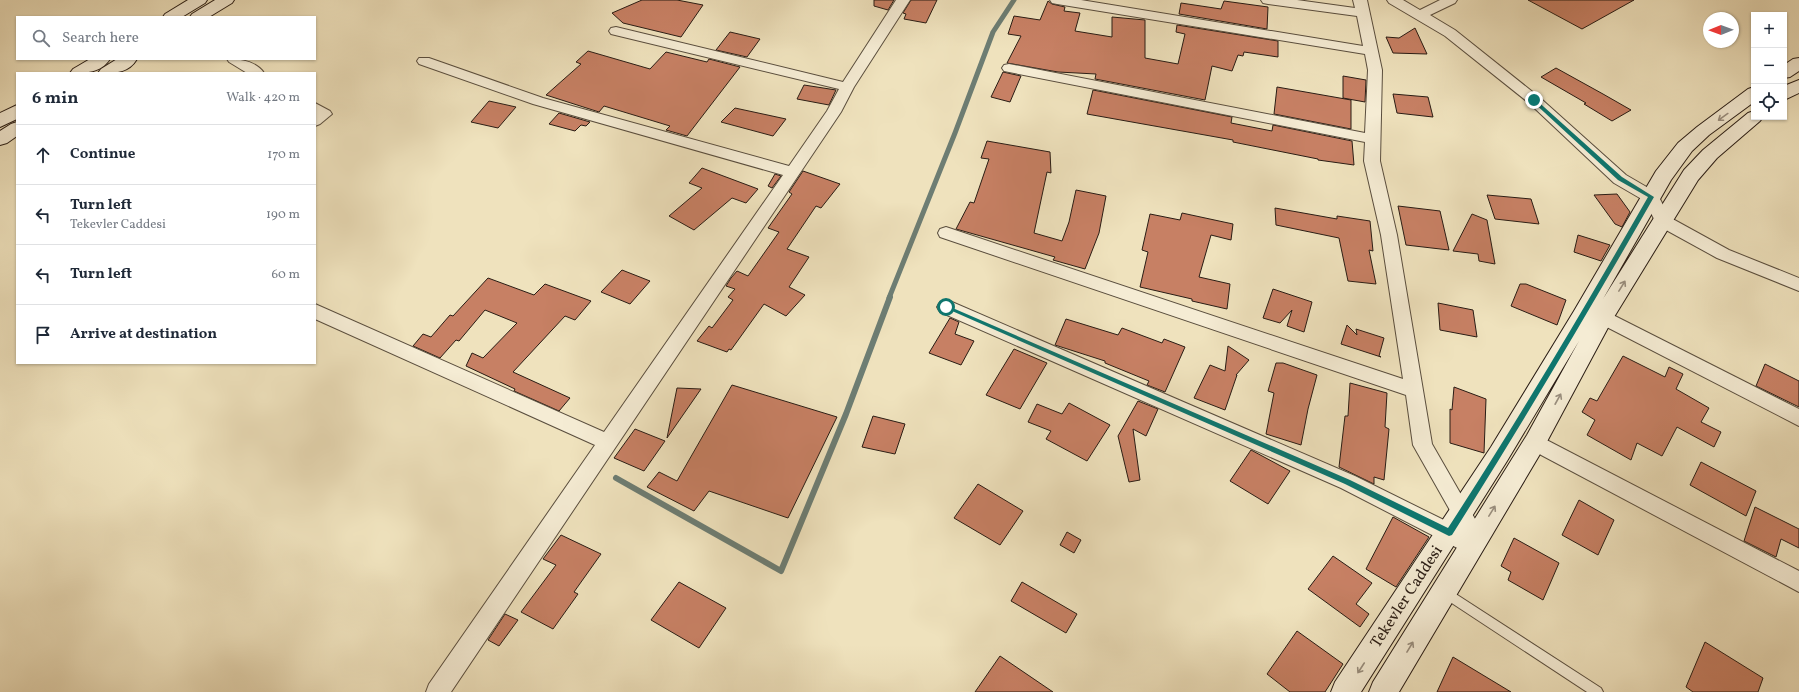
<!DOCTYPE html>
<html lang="en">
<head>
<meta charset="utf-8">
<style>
	body { margin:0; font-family:Vollkorn,serif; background:#f2f2f3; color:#1f2937 }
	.controls { position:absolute; right:12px; top:12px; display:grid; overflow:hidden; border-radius:0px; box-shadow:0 1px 3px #0004 }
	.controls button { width:36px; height:36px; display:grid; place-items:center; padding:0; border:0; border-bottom:1px solid #e0e1e3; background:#fff; color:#1f2937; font:20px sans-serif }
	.compass { position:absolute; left:1703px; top:12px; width:36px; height:36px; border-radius:50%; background:#fff; box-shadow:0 1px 3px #0004; rotate:269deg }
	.stop { position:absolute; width:12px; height:12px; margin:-9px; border:3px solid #0f766e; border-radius:50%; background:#fff }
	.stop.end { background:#0f766e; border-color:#fff; box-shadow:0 1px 4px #0008 }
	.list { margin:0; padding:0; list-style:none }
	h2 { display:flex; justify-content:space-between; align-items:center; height:52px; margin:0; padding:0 16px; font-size:17px }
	h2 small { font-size:13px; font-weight:400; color:#747a83 }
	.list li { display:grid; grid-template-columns:26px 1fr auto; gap:12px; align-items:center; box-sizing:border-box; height:60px; padding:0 16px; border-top:1px solid #e0e1e3 }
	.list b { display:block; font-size:15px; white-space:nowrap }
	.list p { margin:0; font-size:13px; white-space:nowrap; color:#747a83 }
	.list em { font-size:13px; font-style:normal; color:#747a83 }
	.icon { flex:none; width:22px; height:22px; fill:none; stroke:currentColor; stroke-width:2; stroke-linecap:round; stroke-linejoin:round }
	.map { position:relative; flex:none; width:1799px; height:692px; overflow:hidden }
	.search { position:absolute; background:#fff; box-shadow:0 1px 3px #0004; left:16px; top:16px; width:300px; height:44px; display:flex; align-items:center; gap:10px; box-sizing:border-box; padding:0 14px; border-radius:0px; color:#747a83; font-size:15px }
	.panel { position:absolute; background:#fff; box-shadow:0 1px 3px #0004; left:16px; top:72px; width:300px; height:292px; border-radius:0px }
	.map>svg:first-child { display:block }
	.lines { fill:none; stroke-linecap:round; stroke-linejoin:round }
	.stream-far1 { stroke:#6d7d73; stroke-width:5 }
	.stream { stroke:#6d7d73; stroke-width:6 }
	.building { fill:#c78064; stroke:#291c14 }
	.lane-casing { stroke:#5a4e3e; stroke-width:2 }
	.street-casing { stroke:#5a4e3e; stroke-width:2 }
	.secondary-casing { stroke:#291c14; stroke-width:2 }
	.lane { fill:#f5ecd4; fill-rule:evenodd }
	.street { fill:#f5ecd4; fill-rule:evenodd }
	.secondary { fill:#f5ecd4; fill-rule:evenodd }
	.oneway { stroke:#998e7e }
	.route { fill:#0f766e }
	.labels { text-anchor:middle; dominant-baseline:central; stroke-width:3; stroke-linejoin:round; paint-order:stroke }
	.street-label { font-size:16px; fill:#291c14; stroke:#f5ecd4 }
</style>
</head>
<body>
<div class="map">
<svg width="1799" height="692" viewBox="0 0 1799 692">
	<rect width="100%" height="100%" fill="#efe2bd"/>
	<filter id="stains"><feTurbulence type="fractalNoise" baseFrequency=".005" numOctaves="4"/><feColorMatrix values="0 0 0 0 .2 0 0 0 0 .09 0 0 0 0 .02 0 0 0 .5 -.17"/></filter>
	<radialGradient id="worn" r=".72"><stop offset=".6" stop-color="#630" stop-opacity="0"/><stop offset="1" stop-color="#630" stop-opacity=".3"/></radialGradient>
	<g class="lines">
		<polyline class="stream-far1" points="889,298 955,133 993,32 1014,0"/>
		<polyline class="stream" points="616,478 781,571 846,414 890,297"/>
	</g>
	<g class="building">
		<polygon points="642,0 677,0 703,5 681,37 623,23 612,13"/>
		<polygon points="874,0 894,0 888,10 874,6"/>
		<polygon points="911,0 937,0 926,23 904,19 906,14 903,13"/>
		<polygon points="1528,0 1634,0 1582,29"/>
		<polygon points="1048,1 1052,4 1065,7 1064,11 1080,13 1075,31 1112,37 1112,17 1145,20 1145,58 1178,64 1185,34 1176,32 1177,25 1278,41 1278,57 1244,52 1243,56 1238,55 1232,71 1212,66 1205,100 1095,79 1096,74 1058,72 1007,63 1021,36 1008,34 1014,16 1040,20"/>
		<polygon points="1224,1 1268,7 1267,29 1179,14 1181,3 1221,9"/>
		<polygon points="1415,28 1427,54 1393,53 1386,37 1399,38"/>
		<polygon points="730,32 760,39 747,57 716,50"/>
		<polygon points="588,51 650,69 666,52 707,62 709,59 740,67 687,136 666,130 670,126 604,106 599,112 546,95 581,64 576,62"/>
		<polygon points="1556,68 1603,94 1631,110 1612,121 1584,104 1586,103 1541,77"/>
		<polygon points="1003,72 1021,76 1010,102 991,97"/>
		<polygon points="1343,76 1366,80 1365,102 1343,98"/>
		<polygon points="804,85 836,90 829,105 797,99"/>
		<polygon points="1277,87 1351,100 1351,129 1274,114"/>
		<polygon points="1093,90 1232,117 1231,123 1272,131 1273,125 1352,141 1354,165 1318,160 1318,159 1233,142 1233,140 1087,114"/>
		<polygon points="1393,94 1428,97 1433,117 1397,113"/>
		<polygon points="489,101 516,107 498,128 471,122"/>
		<polygon points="735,108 786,119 773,136 721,122"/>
		<polygon points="559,113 590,122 586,126 581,125 575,131 549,124"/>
		<polygon points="987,141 1050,152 1051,173 1047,172 1034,233 1062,241 1069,222 1076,190 1106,196 1099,233 1085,269 1053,260 1055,257 956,229 970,202 974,203 989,159 981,158"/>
		<polygon points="702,168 758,189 746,203 732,198 694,230 669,216 702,188 689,183"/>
		<polygon points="803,171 840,184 821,208 816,206 787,249 809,257 789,287 805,295 786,316 764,304 731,350 729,349 727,352 697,341 709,326 712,328 733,300 728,297 735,289 726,286 731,278 737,271 748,276 779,232 768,228 792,194 789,192"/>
		<polygon points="775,174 781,176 772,188 768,186"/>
		<polygon points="1617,194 1630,212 1622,227 1615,224 1594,195"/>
		<polygon points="1487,195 1531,199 1539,224 1495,219"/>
		<polygon points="1398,206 1440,211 1449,250 1406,245"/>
		<polygon points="1275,208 1337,219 1337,216 1370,221 1373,251 1369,250 1376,284 1348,281 1339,238 1276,225"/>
		<polygon points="1182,213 1233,224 1231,240 1211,235 1199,277 1230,284 1227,309 1192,301 1192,299 1140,287 1148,252 1142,250 1150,214 1180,220"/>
		<polygon points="1472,214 1487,220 1495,264 1479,261 1478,254 1453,251"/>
		<polygon points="1578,235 1610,245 1601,261 1574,252"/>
		<polygon points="622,270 650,281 630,304 601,292"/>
		<polygon points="488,278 534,295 545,284 591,301 575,320 565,316 513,372 570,398 559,411 514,391 515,389 466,366 472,353 483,358 517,323 485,310 459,341 456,340 440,358 413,346 423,334 431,337 450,315 453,316"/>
		<polygon points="1520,284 1526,284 1566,300 1557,325 1511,306"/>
		<polygon points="1273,289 1312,302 1304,332 1287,326 1292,310 1280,323 1263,318"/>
		<polygon points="1438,303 1473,310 1477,337 1440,330"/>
		<polygon points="950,318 959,322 955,334 974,341 961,365 929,353"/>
		<polygon points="1066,319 1118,335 1122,328 1162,343 1164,339 1185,347 1165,392 1147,385 1149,381 1105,363 1105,361 1055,345"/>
		<polygon points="1347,325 1357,335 1356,329 1384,338 1379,356 1381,357 1341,344"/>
		<polygon points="1228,346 1249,360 1236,375 1237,375 1225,410 1194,398 1210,365 1225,371"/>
		<polygon points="1014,349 1047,363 1020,409 986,395"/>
		<polygon points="1623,356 1665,377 1669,367 1683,374 1676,389 1709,408 1701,422 1721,432 1714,447 1677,427 1662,456 1637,443 1631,460 1587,435 1595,420 1582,412 1590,398 1597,401"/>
		<polygon points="1276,363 1283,363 1317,375 1308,409 1301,445 1266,434 1274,393 1268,391"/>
		<polygon points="1765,364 1799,381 1799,407 1756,386"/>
		<polygon points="1350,383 1387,393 1385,427 1389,429 1384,480 1374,477 1374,484 1339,467 1345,416 1348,416"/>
		<polygon points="732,385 837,417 788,518 709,491 694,511 647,487 659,472 677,481"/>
		<polygon points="1454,387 1486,399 1484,453 1450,443 1450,409 1452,410"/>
		<polygon points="677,388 701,389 667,438"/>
		<polygon points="1138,401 1158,409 1146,436 1133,429 1140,480 1129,482 1118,436"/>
		<polygon points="1069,403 1110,425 1087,461 1046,439 1051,431 1028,422 1037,404 1062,414"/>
		<polygon points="873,416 905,424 895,454 862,447"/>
		<polygon points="635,429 665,441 644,471 614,458"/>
		<polygon points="1251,450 1290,471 1268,504 1230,481"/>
		<polygon points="1701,462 1756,491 1746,516 1690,485"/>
		<polygon points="978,484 1023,511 1000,545 954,518"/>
		<polygon points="1579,500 1614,520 1598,555 1562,535"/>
		<polygon points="1755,507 1799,529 1799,548 1781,539 1776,557 1744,541"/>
		<polygon points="1393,517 1429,537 1396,587 1366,569"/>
		<polygon points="1067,532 1081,540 1074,553 1060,545"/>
		<polygon points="561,535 601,554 574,592 578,594 553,629 521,612 556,565 543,559"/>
		<polygon points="1514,538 1559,563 1543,600 1508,580 1511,572 1501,566"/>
		<polygon points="1333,556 1372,583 1356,604 1369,614 1360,627 1308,589"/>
		<polygon points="679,582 726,608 699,648 651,620"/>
		<polygon points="1022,582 1077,614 1066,633 1011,601"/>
		<polygon points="505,614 518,620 499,646 488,640"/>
		<polygon points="1297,631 1343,664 1325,692 1290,692 1267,674"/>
		<polygon points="1705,642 1763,678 1758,692 1693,692 1686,687"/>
		<polygon points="1000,656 1053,692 975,692"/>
		<polygon points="1453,657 1511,692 1437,692"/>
	</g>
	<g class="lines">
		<defs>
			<polygon id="lane" points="1445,587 1601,688 1603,692 1587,692 1441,596 1440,592 1441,588"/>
			<g id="street">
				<polygon points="896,0 910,0 854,87 841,112 451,692 426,692 429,684 595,445 315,319 315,304 604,432 783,175 533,104 419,64 417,61 419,58 429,58 543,98 789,166 827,111 839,89 611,34 609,31 611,28 616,27 843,82"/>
				<polygon points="1050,0 1081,0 1363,46 1357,16 1268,4 1263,3 1261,0 1297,0 1355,8 1353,0 1367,0 1382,70 1380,161 1397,235 1432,444 1486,538 1479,552 1472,555 1465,552 1341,488 940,312 937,307 940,302 946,300 952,302 1355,476 1460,528 1413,445 1406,395 940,237 938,233 940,229 946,227 952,229 1403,379 1381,235 1364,161 1365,142 1009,72 1004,71 1002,68 1004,65 1009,64 1365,133 1368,70 1365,54 1057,4 1052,3"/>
				<polygon points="1387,0 1403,0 1420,10 1440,0 1457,0 1455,3 1430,15 1455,30 1539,97 1626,175 1657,193 1669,217 1729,250 1799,278 1799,291 1717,258 1657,225 1645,201 1614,183 1529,103 1445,36 1389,3"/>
				<path d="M227 59C240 59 256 61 264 73H247L229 62Z"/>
				<polygon points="315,103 330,111 332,114 320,124 315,126"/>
				<polygon points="1603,310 1799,409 1799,426 1597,322 1594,317 1597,312"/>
				<polygon points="1535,434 1799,571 1799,592 1528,448 1525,442 1528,436"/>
			</g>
			<g id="secondary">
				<polygon points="188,0 207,0 205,3 182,17 163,17 165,14"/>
				<polygon points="215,0 234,0 232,3 209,17 190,17 192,14"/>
				<polygon points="1799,58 1799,71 1790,77 1784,78 1784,65 1793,59"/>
				<path d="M90 59H110C101 73 86 73 70 73L73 69Z"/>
				<path d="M117 59H137C128 74 114 73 98 73L101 69Z"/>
				<polygon points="1799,80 1799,93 1784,100 1784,86"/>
				<polygon points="1754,87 1754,102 1709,135 1692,151 1671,180 1603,299 1684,170 1703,150 1748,113 1754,111 1754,117 1763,117 1760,121 1717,158 1698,180 1611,322 1543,449 1399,692 1369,692 1373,682 1527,435 1579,341 1507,461 1361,692 1331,692 1335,682 1491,447 1574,311 1656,171 1678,143 1697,127 1748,89"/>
				<polygon points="17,105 17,119 0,127 0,113"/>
				<polygon points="17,122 17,136 7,143 0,145 0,131 11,124"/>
			</g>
		</defs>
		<use href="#lane" class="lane-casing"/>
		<use href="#street" class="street-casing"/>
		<use href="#secondary" class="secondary-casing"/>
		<use href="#lane" class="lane"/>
		<use href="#street" class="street"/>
		<use href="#secondary" class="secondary"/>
	</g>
	<defs><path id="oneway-shaft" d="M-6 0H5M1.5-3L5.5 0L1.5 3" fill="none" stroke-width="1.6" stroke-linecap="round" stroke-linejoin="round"/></defs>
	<g class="oneway">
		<use href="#oneway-shaft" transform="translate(1723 117) rotate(144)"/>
		<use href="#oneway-shaft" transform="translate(1622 286) rotate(-58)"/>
		<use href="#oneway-shaft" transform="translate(1558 399) rotate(-61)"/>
		<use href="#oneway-shaft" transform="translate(1492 511) rotate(-58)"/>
		<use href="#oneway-shaft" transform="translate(1410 647) rotate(-59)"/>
		<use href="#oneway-shaft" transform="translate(1361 668) rotate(123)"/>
	</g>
	<path class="route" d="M1534 98 1622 177 1654 197C1589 311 1522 424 1452 535L1449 536 1345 484 943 307 946 305 948 306 1350 480 1448 528C1518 420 1584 309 1648 197L1618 180 1532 101 1531 100Z"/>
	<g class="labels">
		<g class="street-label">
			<text transform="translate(1407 597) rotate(-57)">Tekevler Caddesi</text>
		</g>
	</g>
	<rect width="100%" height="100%" filter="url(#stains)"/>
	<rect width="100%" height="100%" fill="url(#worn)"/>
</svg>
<div class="controls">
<button>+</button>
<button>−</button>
<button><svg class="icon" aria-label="locate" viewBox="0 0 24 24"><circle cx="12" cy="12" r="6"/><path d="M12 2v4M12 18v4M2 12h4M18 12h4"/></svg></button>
</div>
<svg class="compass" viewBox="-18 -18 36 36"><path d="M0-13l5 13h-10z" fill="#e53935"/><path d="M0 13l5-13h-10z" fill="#747a83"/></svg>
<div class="stop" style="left:946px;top:307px"></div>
<div class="stop end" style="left:1534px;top:100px"></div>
<div class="search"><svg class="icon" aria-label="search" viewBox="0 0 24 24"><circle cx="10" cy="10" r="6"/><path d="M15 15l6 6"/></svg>Search here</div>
<section class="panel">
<h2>6 min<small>Walk · 420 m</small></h2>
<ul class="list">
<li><svg class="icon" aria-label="ahead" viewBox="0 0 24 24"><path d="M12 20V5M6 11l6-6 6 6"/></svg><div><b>Continue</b></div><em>170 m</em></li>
<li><svg class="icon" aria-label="left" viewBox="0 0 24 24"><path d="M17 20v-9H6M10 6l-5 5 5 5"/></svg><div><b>Turn left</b><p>Tekevler Caddesi</p></div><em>190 m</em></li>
<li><svg class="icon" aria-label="left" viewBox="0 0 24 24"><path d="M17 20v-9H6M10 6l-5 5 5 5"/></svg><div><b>Turn left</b></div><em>60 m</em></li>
<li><svg class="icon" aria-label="arrive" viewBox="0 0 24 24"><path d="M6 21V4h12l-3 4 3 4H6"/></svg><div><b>Arrive at destination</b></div></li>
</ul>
</section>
</div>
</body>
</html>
